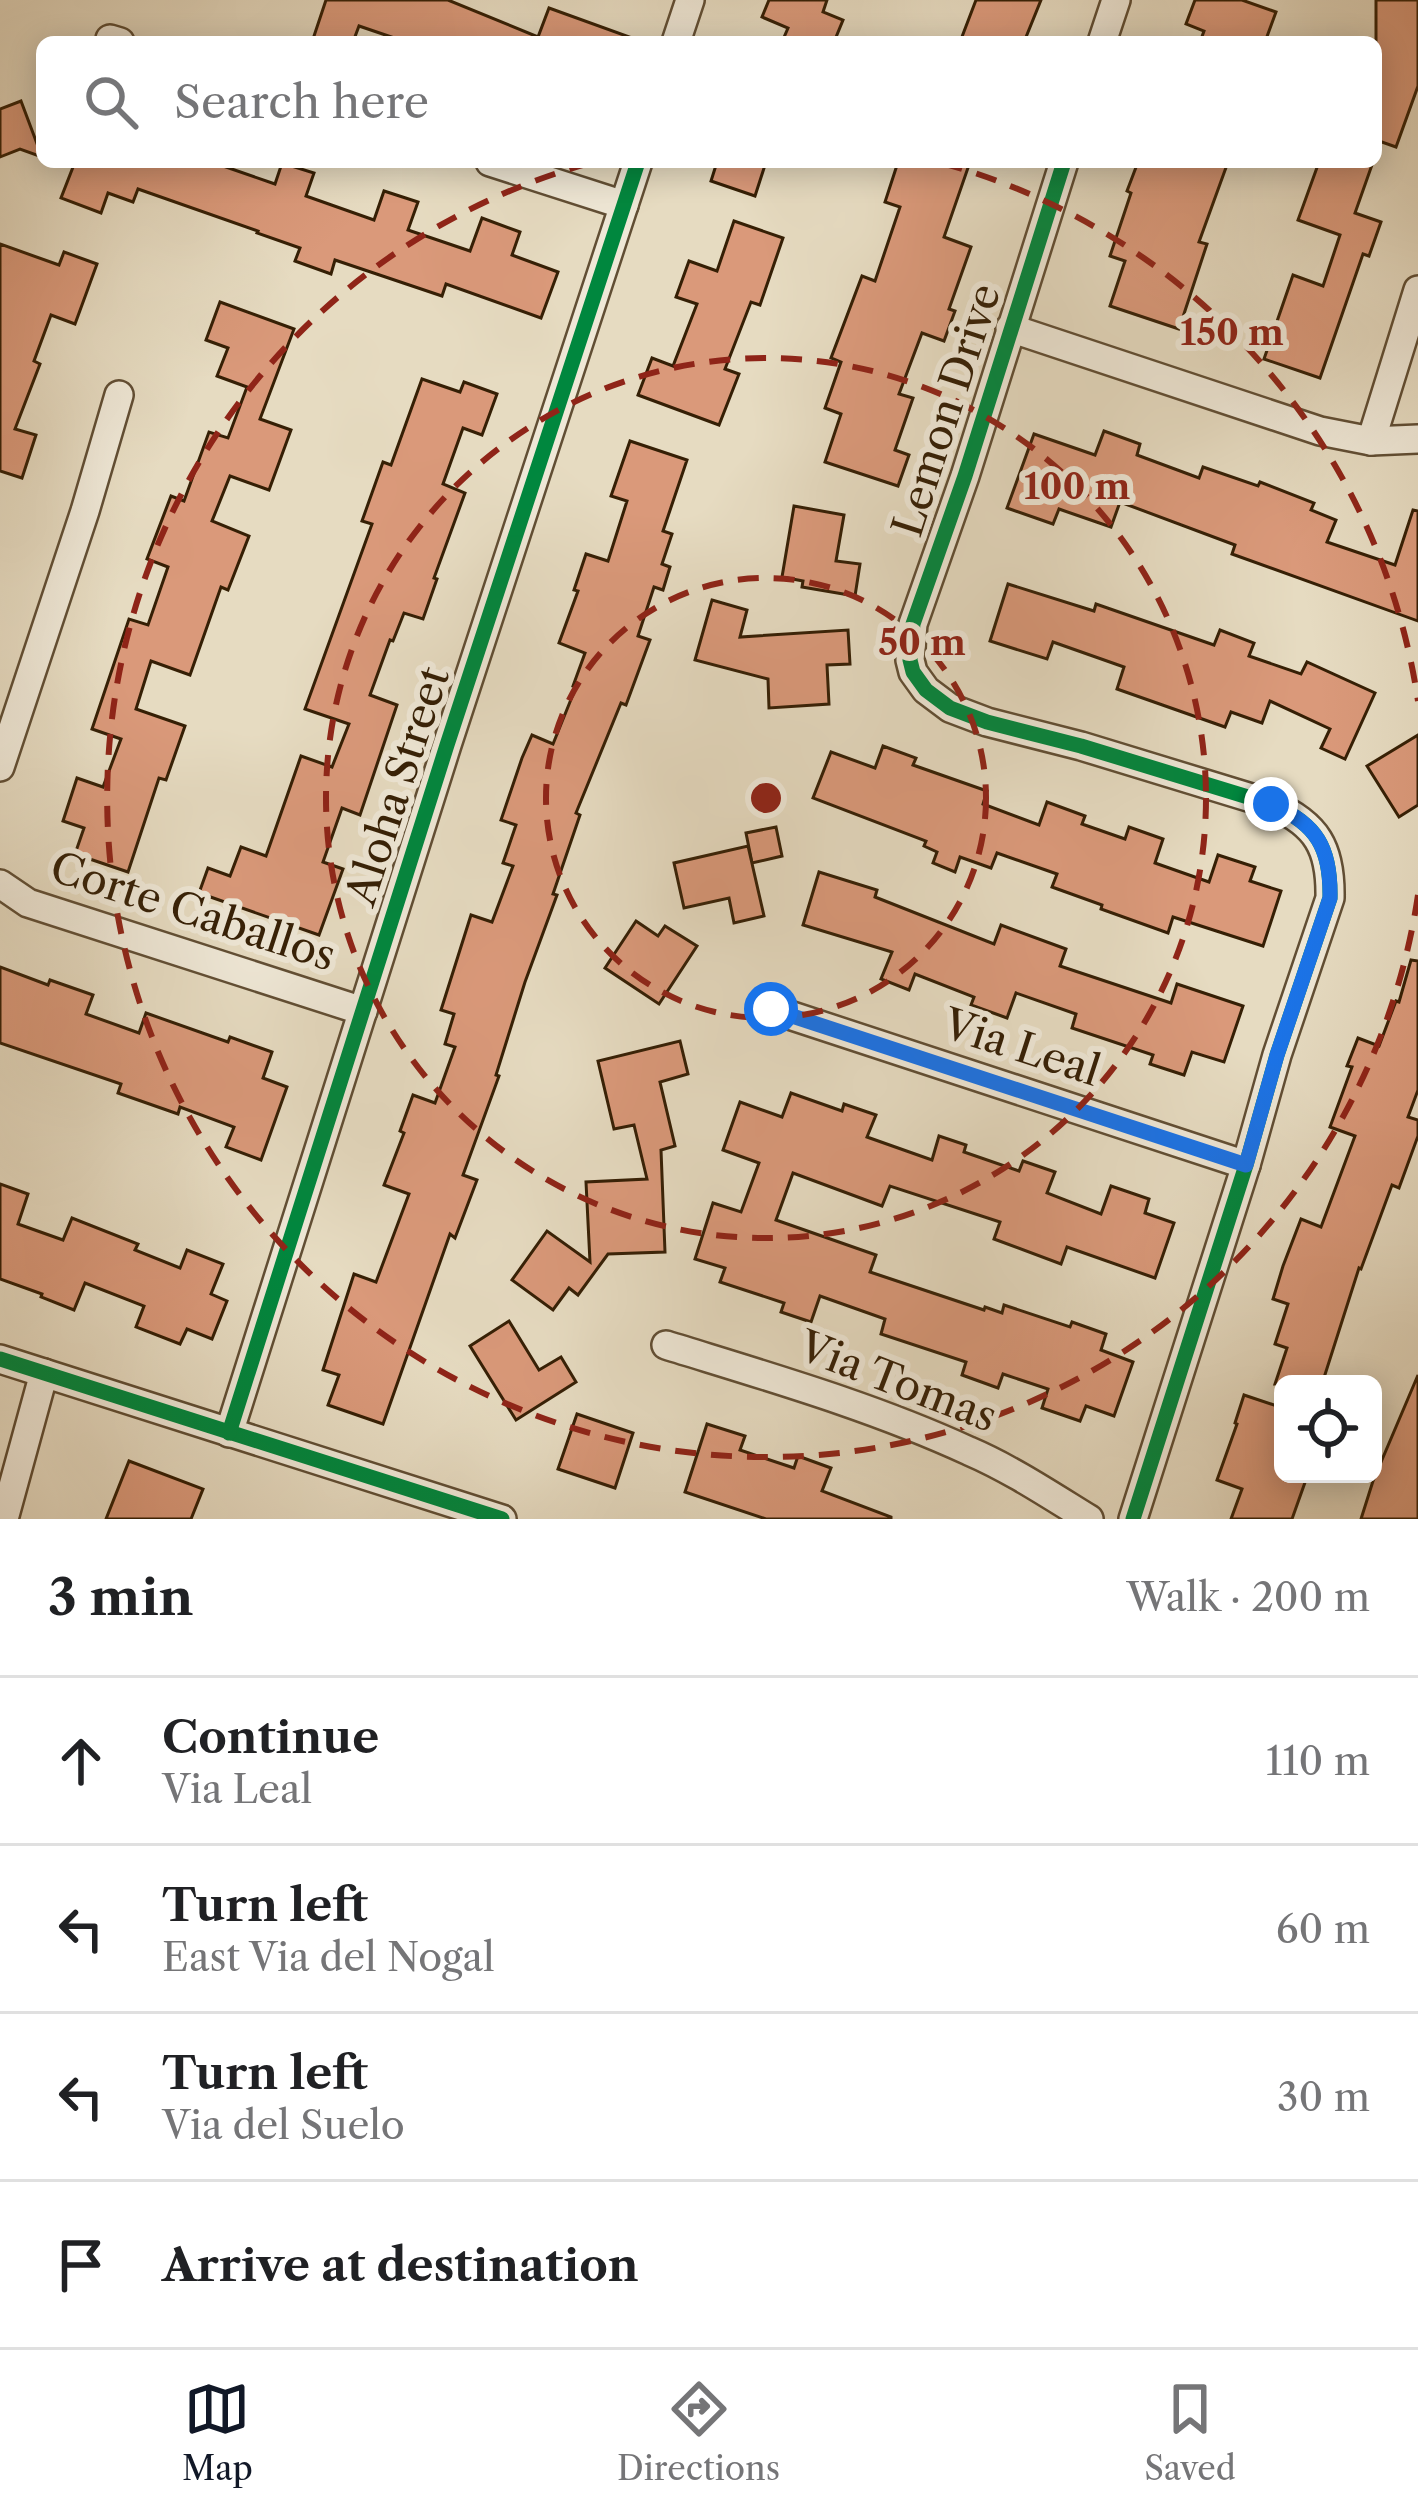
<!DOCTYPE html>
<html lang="en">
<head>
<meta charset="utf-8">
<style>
	body { margin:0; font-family:"Libre Caslon Text",serif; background:#f2f2f2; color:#202124 }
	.controls { position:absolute; right:36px; bottom:36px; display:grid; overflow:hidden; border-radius:18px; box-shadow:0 6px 30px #0003 }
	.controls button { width:108px; height:108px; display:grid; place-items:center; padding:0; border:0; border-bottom:3px solid #e0e0e0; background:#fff; color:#202124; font:60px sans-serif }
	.stop { position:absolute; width:36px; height:36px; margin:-27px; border:9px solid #1a73e8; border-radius:50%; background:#fff }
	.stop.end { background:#1a73e8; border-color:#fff; box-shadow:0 3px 12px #0008 }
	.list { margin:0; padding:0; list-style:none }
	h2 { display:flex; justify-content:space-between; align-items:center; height:156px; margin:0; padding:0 48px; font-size:51px }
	h2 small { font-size:39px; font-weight:400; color:#757577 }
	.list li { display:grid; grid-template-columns:78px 1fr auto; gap:36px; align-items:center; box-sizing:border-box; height:168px; padding:0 48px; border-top:3px solid #e0e0e0 }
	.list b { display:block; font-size:45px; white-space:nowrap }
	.list p { margin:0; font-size:39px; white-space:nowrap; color:#757577 }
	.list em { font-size:39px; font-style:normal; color:#757577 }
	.icon { flex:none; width:66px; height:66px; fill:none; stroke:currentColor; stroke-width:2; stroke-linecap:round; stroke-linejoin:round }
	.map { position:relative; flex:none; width:1418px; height:1519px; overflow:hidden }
	.search { position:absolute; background:#fff; box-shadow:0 6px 30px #0003; left:36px; right:36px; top:36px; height:132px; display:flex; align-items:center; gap:30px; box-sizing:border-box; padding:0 42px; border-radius:18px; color:#757577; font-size:45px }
	.sheet { height:828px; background:#fff }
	nav { display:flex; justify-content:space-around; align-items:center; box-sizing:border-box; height:168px; border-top:3px solid #e0e0e0; background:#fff; font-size:33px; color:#757577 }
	nav a { display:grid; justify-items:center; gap:6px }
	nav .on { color:#111827 }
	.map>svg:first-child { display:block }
	.building { fill:#da997a; stroke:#351f05; stroke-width:3 }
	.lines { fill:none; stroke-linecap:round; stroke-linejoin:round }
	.street-casing { stroke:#614e34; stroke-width:32 }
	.street { stroke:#efe8d7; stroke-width:27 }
	.cycleway-casing { stroke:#efe8d7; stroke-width:22 }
	.cycleway { stroke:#00873e; stroke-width:15 }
	.route { stroke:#1a73e8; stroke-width:15 }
	.ring { fill:none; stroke:#8f2418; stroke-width:6; stroke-dasharray:21 15 }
	.labels { text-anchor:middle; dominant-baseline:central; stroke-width:12; stroke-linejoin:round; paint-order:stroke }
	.street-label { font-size:42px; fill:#351f05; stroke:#efe8d7 }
	.centre { fill:#8f2418; stroke:#efe8d7; stroke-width:6 }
	.ring-label { font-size:36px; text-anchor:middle; font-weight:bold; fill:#8f2418; stroke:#efe8d7; stroke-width:12; stroke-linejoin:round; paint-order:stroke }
</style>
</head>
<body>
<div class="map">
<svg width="1418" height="1519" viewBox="0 0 1418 1519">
	<rect width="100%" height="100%" fill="#e6dbc1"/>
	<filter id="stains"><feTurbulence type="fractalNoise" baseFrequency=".00167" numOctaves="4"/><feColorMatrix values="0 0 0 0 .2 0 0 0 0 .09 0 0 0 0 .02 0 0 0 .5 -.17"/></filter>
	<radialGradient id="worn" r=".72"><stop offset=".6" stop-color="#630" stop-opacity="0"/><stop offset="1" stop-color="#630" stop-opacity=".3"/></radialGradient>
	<g class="building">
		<polygon points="326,0 448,0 538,37 549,8 635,39 635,42 406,42 359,26 353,42 312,42"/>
		<polygon points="769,0 827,0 823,12 843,20 834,42 782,42 788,28 762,17"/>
		<polygon points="976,0 1041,0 1024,42 960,42"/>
		<polygon points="1195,0 1242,0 1276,12 1265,42 1200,42 1204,31 1186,24"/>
		<polygon points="1376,0 1418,0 1418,86 1396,147 1376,140"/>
		<polygon points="21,101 42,157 20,149 0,157 0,109"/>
		<polygon points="75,162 224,162 223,166 275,184 282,163 314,173 306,196 374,220 384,191 418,202 408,230 470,251 482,218 520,232 512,255 558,272 541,318 446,284 442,296 335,260 331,274 295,261 300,248 257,233 258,231 138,189 133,202 108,193 101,213 61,198"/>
		<polygon points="717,162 766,162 755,196 711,181"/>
		<polygon points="898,162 970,162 944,237 971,247 949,309 955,311 944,341 922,333 899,394 913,398 895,450 909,455 898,486 825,462 841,414 825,408 841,362 831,358 862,276 875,281 900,207 885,202"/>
		<polygon points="1138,162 1228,162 1199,242 1207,244 1179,329 1110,306 1125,261 1110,256 1131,193 1127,191"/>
		<polygon points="1319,162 1373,162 1355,213 1381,222 1369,256 1363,254 1320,378 1264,359 1293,275 1323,286 1340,235 1298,220"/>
		<polygon points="734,221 783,238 760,305 751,302 725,369 739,374 719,425 638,395 652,358 673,366 697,304 676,297 689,261 717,271"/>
		<polygon points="0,244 59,265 64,252 97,264 75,324 51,315 34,361 40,364 15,429 36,435 22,478 0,471"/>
		<polygon points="220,302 294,329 260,419 291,430 269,490 230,476 212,521 249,536 228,590 221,587 190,675 151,661 136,709 185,726 166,780 159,778 128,872 75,854 84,828 63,821 77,778 103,787 121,739 92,729 129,619 148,625 168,567 147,559 171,496 184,501 209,432 228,438 247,387 217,376 228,348 206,340"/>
		<polygon points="422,379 460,392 464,382 497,394 482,435 463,428 443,484 465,493 434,578 437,579 423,619 404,613 393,641 390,640 370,695 397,705 360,815 342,808 323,862 343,869 319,935 199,893 208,868 230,876 241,847 266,856 301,756 332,767 349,724 305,709 372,524 362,521 383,462 391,465"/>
		<polygon points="1104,431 1140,444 1137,455 1199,478 1203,467 1258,486 1260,482 1314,503 1311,510 1336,520 1327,542 1395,565 1413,510 1418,511 1418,621 1232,554 1235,545 1120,502 1111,527 1059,509 1053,524 1007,508 1034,434 1095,455"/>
		<polygon points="630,441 687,460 663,531 672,534 662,564 670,567 663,590 654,587 638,636 650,640 626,705 621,703 576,813 580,815 553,894 557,895 525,982 496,1075 499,1076 463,1175 477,1180 455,1238 450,1234 383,1424 328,1405 339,1375 323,1370 354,1274 376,1282 409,1194 384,1185 404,1133 400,1131 413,1095 435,1103 455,1047 445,1044 454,1014 441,1010 471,915 492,922 513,866 503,863 516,825 501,820 522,758 532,735 553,744 576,687 573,686 585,653 559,643 578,591 574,590 586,554 608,561 627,501 611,496"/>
		<polygon points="794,506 844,515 836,561 860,564 855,596 802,587 803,581 782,577"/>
		<polygon points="1008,584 1094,611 1096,604 1214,645 1220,630 1254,643 1249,656 1301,674 1307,662 1375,693 1345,759 1321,748 1330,729 1270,701 1262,723 1231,712 1225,727 1117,689 1124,667 1053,642 1047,659 990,641"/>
		<polygon points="712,600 747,610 740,637 848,630 850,664 827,665 829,704 769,708 768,679 695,660"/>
		<polygon points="1418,735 1418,805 1399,817 1367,766"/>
		<polygon points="883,746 916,758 913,765 987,791 983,804 1039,825 1047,802 1085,816 1082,824 1125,839 1129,827 1163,839 1155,863 1209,882 1218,855 1255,867 1250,881 1281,891 1263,946 1173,917 1168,933 1101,909 1102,905 1052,887 1057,874 997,853 991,868 960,857 955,872 933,863 937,852 924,846 926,841 813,798 831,752 875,768"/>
		<polygon points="776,827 782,856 752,863 746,833"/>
		<polygon points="748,846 764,916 734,923 729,898 684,908 674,863"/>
		<polygon points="819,872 877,890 875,897 994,944 1001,925 1066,949 1060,966 1171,1003 1177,984 1243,1006 1224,1062 1192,1052 1184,1075 1150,1064 1153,1055 1072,1028 1076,1014 1016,993 1007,1018 971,1005 974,997 915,974 909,990 881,979 892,952 803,925"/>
		<polygon points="636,921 658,936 665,926 697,946 659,1004 605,968"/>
		<polygon points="1411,960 1418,961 1418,1090 1408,1117 1418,1120 1418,1136 1399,1188 1392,1185 1361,1269 1359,1268 1322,1384 1275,1384 1287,1348 1275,1344 1288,1304 1273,1299 1283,1266 1301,1219 1321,1227 1355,1136 1330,1127 1352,1067 1347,1066 1358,1038 1379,1046 1396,1001 1399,1002"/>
		<polygon points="0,967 48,985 50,980 93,995 86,1014 139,1033 146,1013 228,1042 230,1037 272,1052 263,1078 287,1087 261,1160 226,1147 234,1127 180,1107 178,1114 118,1093 121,1084 0,1043"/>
		<polygon points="680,1041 688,1074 660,1082 675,1146 661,1150 665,1252 608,1254 578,1295 569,1288 553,1310 512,1280 547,1231 590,1262 586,1182 647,1179 634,1125 614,1129 598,1061"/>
		<polygon points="791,1093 842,1111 844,1104 876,1115 867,1137 932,1160 939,1136 966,1145 964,1152 1019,1171 1023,1161 1055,1172 1047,1193 1101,1214 1111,1186 1149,1199 1145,1213 1174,1223 1155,1278 1067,1247 1061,1264 994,1239 1000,1222 890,1186 882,1206 793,1173 776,1220 876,1255 870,1272 984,1310 985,1307 1002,1313 1004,1305 1070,1327 1072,1322 1106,1334 1101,1350 1133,1362 1114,1416 1086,1406 1080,1421 1042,1408 1048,1389 1003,1374 998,1388 962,1375 966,1362 881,1334 885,1319 820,1296 811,1322 781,1312 784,1303 720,1282 725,1268 695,1259 713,1203 741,1212 759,1163 723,1150 740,1102 782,1117"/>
		<polygon points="0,1184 28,1194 18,1224 63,1240 72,1218 138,1244 135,1250 180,1268 187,1250 223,1264 211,1294 227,1301 212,1339 187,1329 180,1344 136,1327 144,1306 85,1283 74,1310 41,1297 42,1294 0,1279"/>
		<polygon points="509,1321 539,1370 561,1357 576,1382 516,1420 470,1346"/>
		<polygon points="1418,1375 1418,1519 1361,1519 1373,1481"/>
		<polygon points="1244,1395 1283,1408 1283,1474 1308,1474 1292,1519 1231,1519 1242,1489 1217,1480 1237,1424 1235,1423"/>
		<polygon points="577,1414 633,1433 615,1488 558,1469"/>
		<polygon points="707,1424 745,1436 740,1450 794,1468 798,1456 831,1468 822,1491 891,1517 891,1519 766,1519 685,1492"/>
		<polygon points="129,1461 203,1489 191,1519 106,1519"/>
	</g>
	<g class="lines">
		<defs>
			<g id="street">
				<polyline points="110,39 120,42"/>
				<polyline points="676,42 690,0"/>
				<polyline points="1102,42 1116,0"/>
				<polyline points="490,162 624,205"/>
				<path d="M1064 162 965 476 913 624 910 660 913 672 926 690 950 708 987 722 1081 746 1271 804C1317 824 1331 848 1330 898L1277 1055 1246 1165 1133 1519"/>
				<polyline points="1010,328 1320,431 1371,441 1418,439"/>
				<polyline points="1371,441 1418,290"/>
				<polyline points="0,767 85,511 119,395"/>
				<polyline points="0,884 28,903 363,1011"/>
				<polyline points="771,1009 1246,1165"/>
				<path d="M666 1345C769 1377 871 1406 969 1451 1011 1469 1050 1495 1089 1519"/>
				<polyline points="0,1359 502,1519"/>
				<polyline points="229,1433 447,745 638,162"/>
				<polyline points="4,1519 44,1373"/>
			</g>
		</defs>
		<use href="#street" class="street-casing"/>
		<use href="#street" class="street"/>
		<defs>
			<g id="cycleway">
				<path d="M1064 162 965 476 913 624 910 660 913 672 926 690 950 708 987 722 1081 746 1271 804C1317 824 1331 848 1330 898L1277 1055 1246 1165 1133 1519"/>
				<polyline points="0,1359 502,1519"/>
				<polyline points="229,1433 447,745 638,162"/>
			</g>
		</defs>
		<use href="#cycleway" class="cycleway-casing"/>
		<use href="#cycleway" class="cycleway"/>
	</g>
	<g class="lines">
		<path class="route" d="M771 1009 1246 1165 1277 1055 1330 898C1331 848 1317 824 1271 804"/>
	</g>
	<g class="ring">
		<circle cx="766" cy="798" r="220"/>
		<circle cx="766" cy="798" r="440"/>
		<path d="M1418 895A659 659 0 1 1 590 163M942 163A659 659 0 0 1 1418 701"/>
	</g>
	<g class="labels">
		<g class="street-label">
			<text transform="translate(946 410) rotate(-72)">Lemon Drive</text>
			<text transform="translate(397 786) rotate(-72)">Aloha Street</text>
			<text transform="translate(193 911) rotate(18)">Corte Caballos</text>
			<text transform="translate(1022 1047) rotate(18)">Via Leal</text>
			<text transform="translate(898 1381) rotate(21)">Via Tomas</text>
		</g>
	</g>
	<circle cx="766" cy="798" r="18" class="centre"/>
	<g class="ring-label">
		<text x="1232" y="345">150 m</text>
		<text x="1077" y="499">100 m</text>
		<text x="922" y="655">50 m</text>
	</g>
	<rect width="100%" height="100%" filter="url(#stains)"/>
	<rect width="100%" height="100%" fill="url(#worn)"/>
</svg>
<div class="controls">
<button><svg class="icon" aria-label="locate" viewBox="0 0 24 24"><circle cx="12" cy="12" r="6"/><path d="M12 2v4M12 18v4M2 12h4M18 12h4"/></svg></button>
</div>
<div class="stop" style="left:771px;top:1009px"></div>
<div class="stop end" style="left:1271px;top:804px"></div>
<div class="search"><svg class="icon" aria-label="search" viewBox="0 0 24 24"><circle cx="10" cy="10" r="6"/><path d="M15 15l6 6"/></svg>Search here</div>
</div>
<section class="sheet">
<h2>3 min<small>Walk · 200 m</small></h2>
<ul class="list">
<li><svg class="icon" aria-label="ahead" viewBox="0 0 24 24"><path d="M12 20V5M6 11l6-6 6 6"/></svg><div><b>Continue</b><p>Via Leal</p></div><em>110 m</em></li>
<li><svg class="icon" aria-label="left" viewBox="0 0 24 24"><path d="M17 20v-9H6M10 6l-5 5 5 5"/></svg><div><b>Turn left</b><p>East Via del Nogal</p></div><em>60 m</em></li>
<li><svg class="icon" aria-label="left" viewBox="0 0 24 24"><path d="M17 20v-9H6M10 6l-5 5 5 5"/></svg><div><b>Turn left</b><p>Via del Suelo</p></div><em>30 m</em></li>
<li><svg class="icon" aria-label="arrive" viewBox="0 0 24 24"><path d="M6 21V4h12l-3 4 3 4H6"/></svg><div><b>Arrive at destination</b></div></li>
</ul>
</section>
<nav>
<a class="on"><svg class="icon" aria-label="map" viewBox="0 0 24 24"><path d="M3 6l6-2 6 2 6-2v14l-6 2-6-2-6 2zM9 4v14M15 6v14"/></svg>Map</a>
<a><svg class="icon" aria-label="directions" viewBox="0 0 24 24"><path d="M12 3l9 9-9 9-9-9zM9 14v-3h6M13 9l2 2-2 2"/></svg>Directions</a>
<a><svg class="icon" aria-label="saved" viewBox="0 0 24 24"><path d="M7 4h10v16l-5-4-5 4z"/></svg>Saved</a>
</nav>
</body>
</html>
